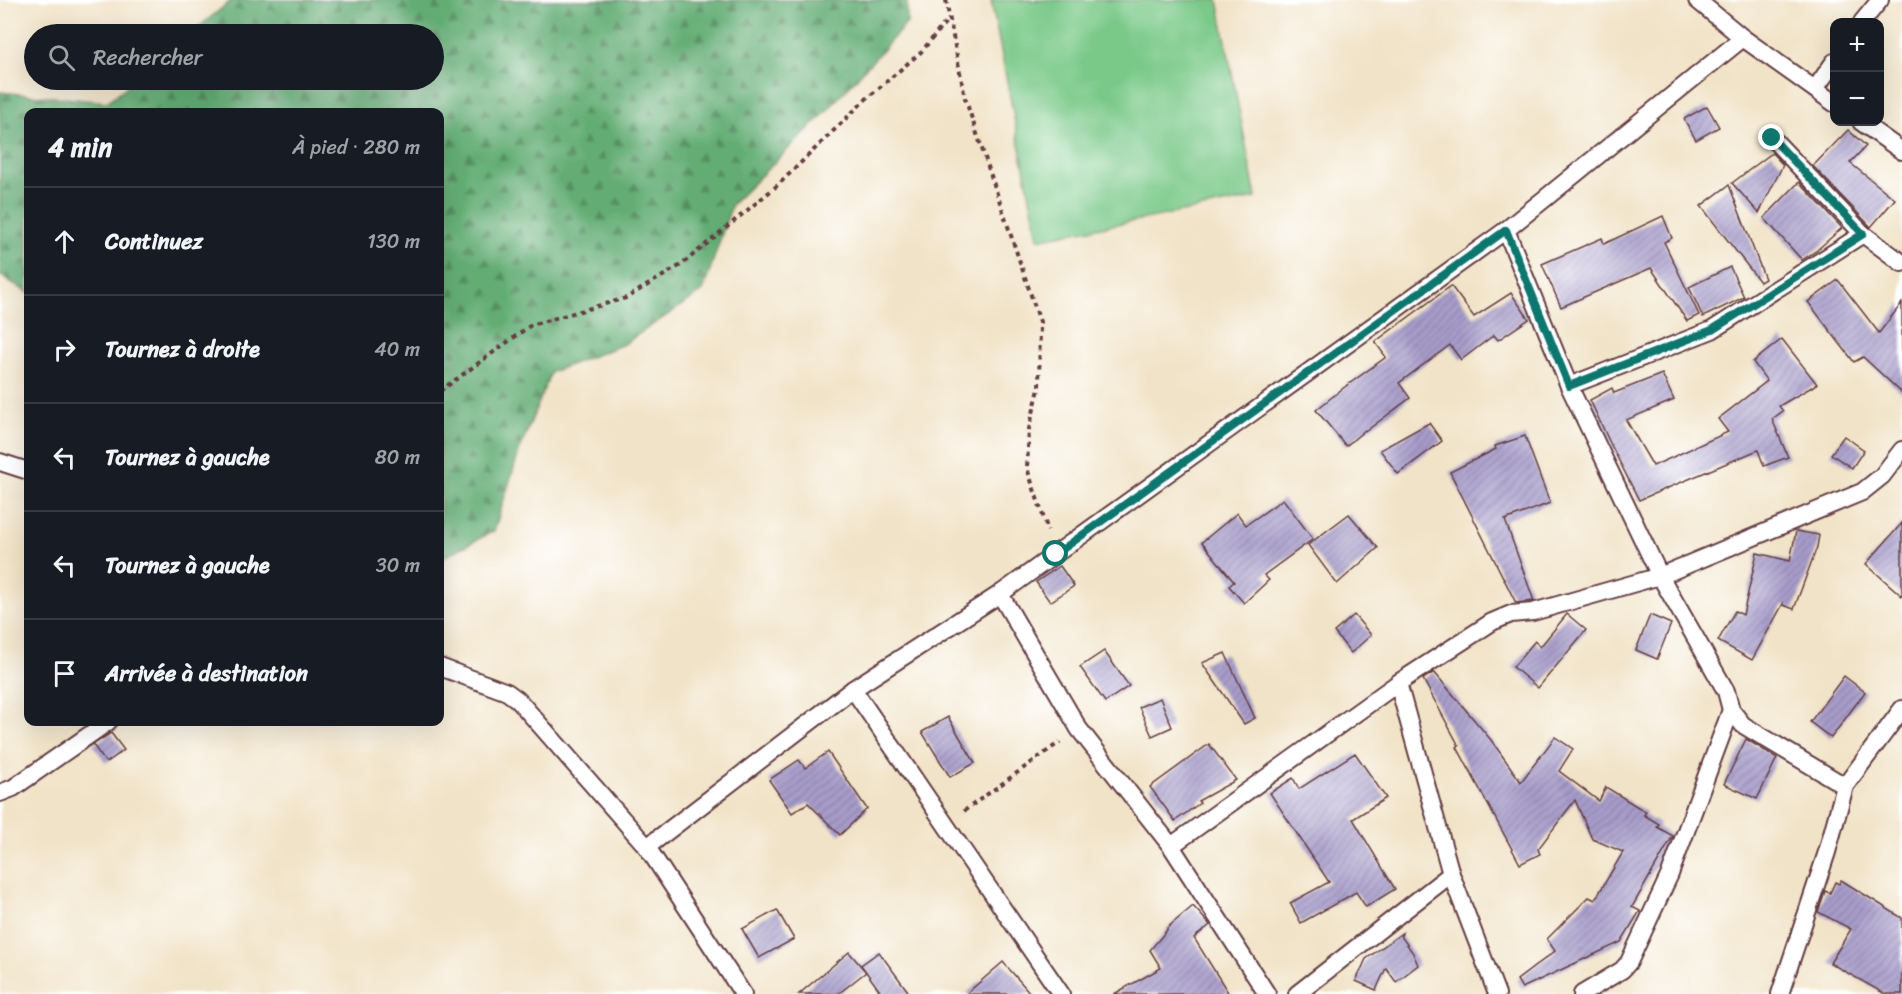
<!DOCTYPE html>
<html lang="fr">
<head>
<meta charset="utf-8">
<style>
	body { margin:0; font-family:Sriracha,sans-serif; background:#242831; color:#f1f3f6 }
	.controls { position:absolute; right:18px; top:18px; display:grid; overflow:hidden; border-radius:12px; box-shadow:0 6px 24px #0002 }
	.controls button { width:54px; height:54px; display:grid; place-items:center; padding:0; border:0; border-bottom:2px solid #363941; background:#171b24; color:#f1f3f6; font:30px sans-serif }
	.stop { position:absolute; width:18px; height:18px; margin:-14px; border:4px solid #0f766e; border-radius:50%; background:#fff }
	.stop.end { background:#0f766e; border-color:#fff; box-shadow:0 2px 6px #0008 }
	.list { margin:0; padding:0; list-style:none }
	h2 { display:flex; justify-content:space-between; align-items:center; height:78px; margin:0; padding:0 24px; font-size:26px }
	h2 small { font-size:20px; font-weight:400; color:#9ea1a6 }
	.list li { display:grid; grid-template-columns:39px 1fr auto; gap:18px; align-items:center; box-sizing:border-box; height:108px; padding:0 24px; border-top:2px solid #363941 }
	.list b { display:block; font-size:22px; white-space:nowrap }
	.list em { font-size:20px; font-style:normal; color:#9ea1a6 }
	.icon { flex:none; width:33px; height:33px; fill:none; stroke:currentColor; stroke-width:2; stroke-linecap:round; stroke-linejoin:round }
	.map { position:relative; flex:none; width:1902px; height:994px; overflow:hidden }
	.search { position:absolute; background:#171b24; box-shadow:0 6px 24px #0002; left:24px; top:24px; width:420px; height:66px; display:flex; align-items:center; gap:15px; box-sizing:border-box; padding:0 21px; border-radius:33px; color:#9ea1a6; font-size:22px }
	.panel { position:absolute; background:#171b24; box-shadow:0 6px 24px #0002; left:24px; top:108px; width:420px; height:618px; border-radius:12px }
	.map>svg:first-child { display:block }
	.grass { fill:#7ac989; stroke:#62745a; stroke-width:1.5 }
	.forest { fill:url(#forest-firs); stroke:#566650; stroke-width:1.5 }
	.building { fill:url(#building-hatch) }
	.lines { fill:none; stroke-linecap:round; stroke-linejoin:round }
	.service-casing { stroke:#633c42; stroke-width:20 }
	.path { stroke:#633c42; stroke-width:4; stroke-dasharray:4.5 4.5; stroke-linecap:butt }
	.service { stroke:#fff; stroke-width:16 }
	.route { stroke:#0f766e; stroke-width:8 }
</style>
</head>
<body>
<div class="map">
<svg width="1902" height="994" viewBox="0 0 1902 994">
	<defs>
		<pattern id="forest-firs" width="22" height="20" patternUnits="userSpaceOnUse" patternTransform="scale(1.5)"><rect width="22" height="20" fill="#63ad75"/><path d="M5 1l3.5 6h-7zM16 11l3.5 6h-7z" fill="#548c60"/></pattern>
		<pattern id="building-hatch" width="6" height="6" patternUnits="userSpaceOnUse" patternTransform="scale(1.5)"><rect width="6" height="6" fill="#a79dcb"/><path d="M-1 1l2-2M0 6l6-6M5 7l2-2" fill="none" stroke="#8a7fa5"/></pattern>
	</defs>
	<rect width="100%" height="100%" fill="#fff"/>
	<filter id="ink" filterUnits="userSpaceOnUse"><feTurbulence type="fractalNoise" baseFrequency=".0167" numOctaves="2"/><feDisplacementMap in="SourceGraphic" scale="12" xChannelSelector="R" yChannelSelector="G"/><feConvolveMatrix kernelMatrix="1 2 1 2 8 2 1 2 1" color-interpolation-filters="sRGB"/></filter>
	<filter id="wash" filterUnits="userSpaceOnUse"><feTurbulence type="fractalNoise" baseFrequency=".008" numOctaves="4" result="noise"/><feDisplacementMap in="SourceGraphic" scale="24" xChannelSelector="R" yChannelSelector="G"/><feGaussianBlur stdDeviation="1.35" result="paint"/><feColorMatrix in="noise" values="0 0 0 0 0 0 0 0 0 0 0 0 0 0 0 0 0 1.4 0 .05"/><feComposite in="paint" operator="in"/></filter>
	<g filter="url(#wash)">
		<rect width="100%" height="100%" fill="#f1e3c7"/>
		<polygon class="grass" points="991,0 1218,0 1256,198 1038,239"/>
		<polygon class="forest" points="232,0 907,0 907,23 822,116 732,204 703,291 624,344 551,372 520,449 494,531 440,559 440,112 28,112 28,293 0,275 0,92 107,102 135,80 434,80 434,34 190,34"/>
		<g id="blocks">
			<g class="building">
				<polygon points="1707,106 1719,127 1696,140 1684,119"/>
				<polygon points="1848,130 1866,146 1850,163 1895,199 1871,227 1813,166"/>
				<polygon points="1772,153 1783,165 1759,213 1732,183"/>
				<polygon points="1799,182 1842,228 1817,250 1802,260 1764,218"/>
				<polygon points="1729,185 1765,279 1760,282 1701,206"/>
				<polygon points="1663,216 1672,238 1664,242 1699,315 1687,321 1651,268 1561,307 1542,264 1602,238 1604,244"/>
				<polygon points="1730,267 1744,297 1703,317 1689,287"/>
				<polygon points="1838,280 1879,333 1902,303 1902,393 1863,357 1854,362 1808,302"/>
				<polygon points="1451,286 1474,317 1511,293 1529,319 1498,340 1494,335 1461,360 1450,345 1399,383 1410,398 1366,431 1365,430 1346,446 1316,410 1342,389 1386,357 1375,342"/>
				<polygon points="1782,339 1817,384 1779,406 1783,411 1772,419 1788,457 1764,466 1758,450 1639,500 1610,443 1590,400 1612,388 1614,393 1662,374 1674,400 1626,420 1653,466 1728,432 1718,419 1767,381 1753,362"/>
				<polygon points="1429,423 1442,441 1398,474 1380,450"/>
				<polygon points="1525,436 1550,503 1505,520 1534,601 1516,603 1450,472 1496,449 1495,446"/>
				<polygon points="1844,436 1864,450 1852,468 1831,454"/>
				<polygon points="1283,499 1313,539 1264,575 1269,580 1244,603 1229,586 1234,582 1202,542 1237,513 1246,525"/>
				<polygon points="1349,514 1378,548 1337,584 1308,545"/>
				<polygon points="1902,523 1902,596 1866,564"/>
				<polygon points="1796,531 1819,535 1817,547 1794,609 1783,605 1783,604 1752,660 1718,641 1735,611 1743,615 1757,553 1790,561"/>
				<polygon points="1060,566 1074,586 1050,602 1036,582"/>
				<polygon points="1567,614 1586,630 1538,688 1513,667 1535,641 1540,647"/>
				<polygon points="1354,615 1371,635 1351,653 1334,632"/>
				<polygon points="1650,615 1671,624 1657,659 1636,650"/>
				<polygon points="1104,651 1129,686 1105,702 1080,667"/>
				<polygon points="1225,653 1255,718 1244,724 1202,663"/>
				<polygon points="1434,672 1491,740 1521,782 1555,737 1573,749 1559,771 1599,801 1606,787 1646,812 1644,815 1659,824 1657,827 1673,836 1632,907 1640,911 1621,942 1522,988 1517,980 1555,951 1547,939 1589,897 1595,900 1623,852 1592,839 1575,800 1538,849 1540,854 1520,864 1457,747 1459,746 1423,679"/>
				<polygon points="1844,676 1865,692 1831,738 1810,722"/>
				<polygon points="1160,698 1172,727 1152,736 1139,707"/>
				<polygon points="948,717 975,763 950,777 922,732"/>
				<polygon points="111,733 124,750 106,763 93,745"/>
				<polygon points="1746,739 1777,758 1757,799 1724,784"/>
				<polygon points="1209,744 1236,780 1198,801 1200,803 1175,821 1150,787"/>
				<polygon points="828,752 867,809 840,835 808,803 792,813 769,780 799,760 805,768"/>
				<polygon points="1355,753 1386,798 1353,819 1395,889 1366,907 1356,892 1301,923 1290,903 1329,882 1270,793 1293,778 1299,789"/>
				<polygon points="1841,880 1902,918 1902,994 1885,994 1830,963 1851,929 1818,912 1825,891 1830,893 1835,882 1839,884"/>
				<polygon points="1193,906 1210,925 1194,938 1229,994 1114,994 1161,968 1150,950 1167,930 1167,928"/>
				<polygon points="777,910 794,939 759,958 742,929"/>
				<polygon points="1402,933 1401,936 1413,953 1418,965 1396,982 1386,968 1376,990 1356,981 1366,959"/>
				<polygon points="849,952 866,972 838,994 799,994"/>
				<polygon points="879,952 910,994 882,994 861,965"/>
				<polygon points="1003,962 1031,994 966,994"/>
			</g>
		</g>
	</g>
	<g filter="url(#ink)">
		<use href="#blocks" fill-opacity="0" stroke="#633c42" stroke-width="1.5"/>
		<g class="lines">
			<defs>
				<g id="service">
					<polyline points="1862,22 1880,0"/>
					<polyline points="1743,38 1834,103"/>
					<polyline points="1815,89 1834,62"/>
					<polyline points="1861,122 1902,151"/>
					<polyline points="1772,138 1863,234 1902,263"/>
					<polyline points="1506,230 1569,386 1660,576 1726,691 1731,710 1743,725 1845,786"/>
					<polyline points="1569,386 1712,330 1863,234"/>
					<polyline points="0,462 28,471"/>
					<polyline points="1000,594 1079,729 1171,846 1267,994"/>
					<polyline points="440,667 507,692 518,700 647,847 853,689 1000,594 1506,230 1743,38 1697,0"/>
					<polyline points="1398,683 1451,874 1497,994"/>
					<polyline points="853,689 1061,994"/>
					<polyline points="0,793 13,788 108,722"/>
					<polyline points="1171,846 1398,683 1492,622 1511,614 1533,612 1660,576 1862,492 1882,476 1902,450"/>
					<polyline points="647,847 743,994"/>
					<polyline points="1297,994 1451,874"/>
					<polyline points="1582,994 1622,970 1629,962 1670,874 1731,710"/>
					<polyline points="1780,994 1827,852 1845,786 1902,709"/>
				</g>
			</defs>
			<use href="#service" class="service-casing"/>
			<g class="path">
				<polyline points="946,0 965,98 1040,322 1039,389 1029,429 1027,468 1048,531"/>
				<polyline points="440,391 531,325 626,298 681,265 779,184 865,100 921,52 949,18"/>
				<polyline points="964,811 1060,742"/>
			</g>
			<use href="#service" class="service"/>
		</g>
	</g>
	<g class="lines" filter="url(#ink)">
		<polyline class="route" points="1056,554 1506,230 1569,386 1712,330 1863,234 1772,138"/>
	</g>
</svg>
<div class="controls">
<button>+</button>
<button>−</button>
</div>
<div class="stop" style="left:1056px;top:554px"></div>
<div class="stop end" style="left:1772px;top:138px"></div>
<div class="search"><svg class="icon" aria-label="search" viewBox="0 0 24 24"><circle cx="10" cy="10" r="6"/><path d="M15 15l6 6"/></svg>Rechercher</div>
<section class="panel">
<h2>4 min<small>À pied · 280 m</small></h2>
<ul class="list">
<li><svg class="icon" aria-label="ahead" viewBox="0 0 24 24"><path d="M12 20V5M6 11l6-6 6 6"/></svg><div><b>Continuez</b></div><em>130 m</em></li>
<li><svg class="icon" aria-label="right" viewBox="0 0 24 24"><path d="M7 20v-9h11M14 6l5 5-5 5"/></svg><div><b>Tournez à droite</b></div><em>40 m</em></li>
<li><svg class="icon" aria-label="left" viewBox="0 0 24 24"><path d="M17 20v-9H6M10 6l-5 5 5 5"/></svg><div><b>Tournez à gauche</b></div><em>80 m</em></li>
<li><svg class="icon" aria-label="left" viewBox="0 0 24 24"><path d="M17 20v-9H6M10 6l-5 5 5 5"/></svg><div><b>Tournez à gauche</b></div><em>30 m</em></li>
<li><svg class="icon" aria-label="arrive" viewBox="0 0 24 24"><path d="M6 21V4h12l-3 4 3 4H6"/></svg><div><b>Arrivée à destination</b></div></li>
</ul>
</section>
</div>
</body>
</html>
